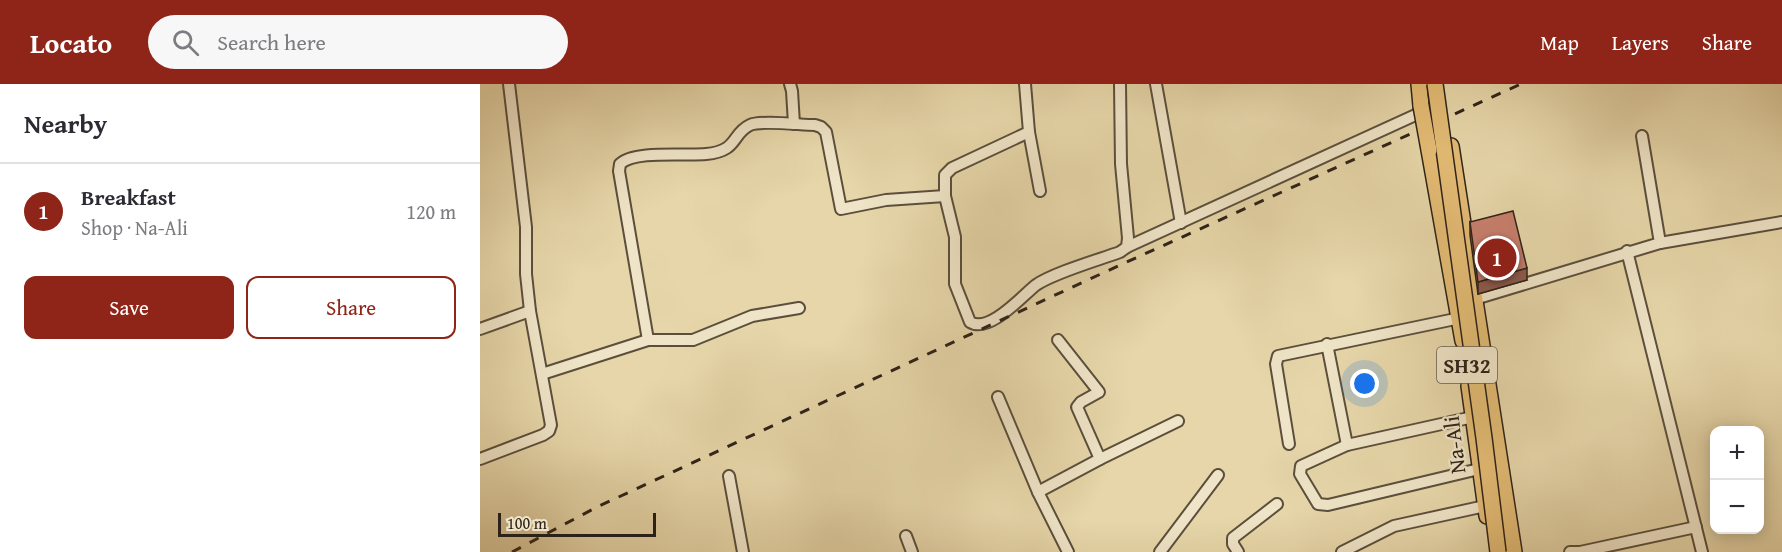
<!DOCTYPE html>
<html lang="en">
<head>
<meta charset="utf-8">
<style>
	body { margin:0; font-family:"Gentium Book Plus",serif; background:#f7f7f7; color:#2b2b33 }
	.controls { position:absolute; right:18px; bottom:18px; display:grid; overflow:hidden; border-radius:12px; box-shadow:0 3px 15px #0003 }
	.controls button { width:54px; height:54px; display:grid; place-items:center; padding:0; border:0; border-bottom:2px solid #e1e1e2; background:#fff; color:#2b2b33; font:30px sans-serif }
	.scale { position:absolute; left:18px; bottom:15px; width:158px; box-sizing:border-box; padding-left:6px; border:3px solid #2d2218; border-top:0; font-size:16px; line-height:21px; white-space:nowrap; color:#2d2218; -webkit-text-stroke:4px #efe4c7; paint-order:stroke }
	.you { position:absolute; left:885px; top:300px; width:21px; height:21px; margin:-15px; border:4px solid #fff; border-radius:50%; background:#1a73e8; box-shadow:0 0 0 9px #1a73e833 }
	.badge { display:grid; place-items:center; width:39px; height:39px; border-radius:50%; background:#8f2418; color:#fff; font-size:20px; font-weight:700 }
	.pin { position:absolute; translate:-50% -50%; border:3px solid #fff; box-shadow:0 2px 6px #0006 }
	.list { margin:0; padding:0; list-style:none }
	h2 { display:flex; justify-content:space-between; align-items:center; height:78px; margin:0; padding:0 24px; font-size:26px }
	h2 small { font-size:20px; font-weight:400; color:#7c7c81 }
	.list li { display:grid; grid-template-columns:39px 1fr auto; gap:18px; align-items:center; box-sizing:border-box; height:96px; padding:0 24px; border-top:2px solid #e1e1e2 }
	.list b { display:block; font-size:22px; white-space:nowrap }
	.list p { margin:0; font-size:20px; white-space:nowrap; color:#7c7c81 }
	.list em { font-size:20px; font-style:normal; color:#7c7c81 }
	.actions { display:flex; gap:12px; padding:18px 24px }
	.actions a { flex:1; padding:14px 0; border:2px solid #8f2418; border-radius:12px; text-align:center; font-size:21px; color:#8f2418 }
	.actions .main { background:#8f2418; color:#fff }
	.icon { flex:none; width:33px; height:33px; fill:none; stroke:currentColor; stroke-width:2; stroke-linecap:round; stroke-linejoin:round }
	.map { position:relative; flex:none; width:1302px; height:468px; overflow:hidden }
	header { display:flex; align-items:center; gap:36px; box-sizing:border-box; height:84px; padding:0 30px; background:#8f2418; color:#fff }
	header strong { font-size:28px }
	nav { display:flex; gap:33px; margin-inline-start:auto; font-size:21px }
	.search { width:420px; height:54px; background:#f7f7f7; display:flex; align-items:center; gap:15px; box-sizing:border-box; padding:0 21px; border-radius:33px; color:#7c7c81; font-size:22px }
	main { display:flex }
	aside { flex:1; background:#fff }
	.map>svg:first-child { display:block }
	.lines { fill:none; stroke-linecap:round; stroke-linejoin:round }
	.street-casing { stroke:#5b4f3c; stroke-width:14 }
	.primary-casing { stroke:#2d2218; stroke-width:18 }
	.street { stroke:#efe4c7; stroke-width:10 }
	.primary { stroke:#e3bb74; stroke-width:15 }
	.rail { stroke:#2d2218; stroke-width:3; stroke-dasharray:10 10; stroke-linecap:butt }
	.primary-bridge-casing { stroke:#2d2218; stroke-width:18; stroke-linecap:butt }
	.primary-bridge { stroke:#e3bb74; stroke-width:15 }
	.wall { fill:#ac6d5e; stroke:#2d2218; stroke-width:1.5 }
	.shaded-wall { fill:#8c594c; stroke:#2d2218; stroke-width:1.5 }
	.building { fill:#c87f6d; stroke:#2d2218; stroke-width:1.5 }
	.labels { text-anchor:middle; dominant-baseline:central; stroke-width:4.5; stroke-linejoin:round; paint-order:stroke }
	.shield { fill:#efe4c7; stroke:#675c4c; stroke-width:1.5 }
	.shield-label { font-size:21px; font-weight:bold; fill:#2d2218 }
	.street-label { font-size:22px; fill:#2d2218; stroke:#efe4c7 }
</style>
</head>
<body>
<header>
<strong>Locato</strong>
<div class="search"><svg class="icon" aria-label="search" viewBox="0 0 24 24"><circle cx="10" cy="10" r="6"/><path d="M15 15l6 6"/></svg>Search here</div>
<nav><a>Map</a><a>Layers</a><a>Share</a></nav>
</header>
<main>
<aside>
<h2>Nearby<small></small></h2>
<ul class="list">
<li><span class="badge">1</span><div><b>Breakfast</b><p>Shop · Na-Ali</p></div><em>120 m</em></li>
</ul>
<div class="actions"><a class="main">Save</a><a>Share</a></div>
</aside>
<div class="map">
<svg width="1302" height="468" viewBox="0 0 1302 468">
	<rect width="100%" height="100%" fill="#e6d6a9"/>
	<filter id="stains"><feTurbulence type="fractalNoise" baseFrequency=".00333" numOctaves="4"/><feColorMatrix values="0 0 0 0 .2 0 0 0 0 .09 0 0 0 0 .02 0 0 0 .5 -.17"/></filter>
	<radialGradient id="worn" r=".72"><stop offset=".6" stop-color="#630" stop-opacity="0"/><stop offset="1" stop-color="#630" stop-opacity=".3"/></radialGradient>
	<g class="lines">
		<defs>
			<g id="street">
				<polyline points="310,0 312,7 314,40"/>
				<polyline points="545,0 549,48 560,107"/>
				<polyline points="676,0 701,139"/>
				<path d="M549 48 472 84 465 91V112L475 153V200L490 238C509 250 542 212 556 201 573 189 618 176 640 168L647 163 648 154 641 80 640 0"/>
				<polyline points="1180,159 1302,138"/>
				<polyline points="647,163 942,28"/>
				<polyline points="1147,167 1222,468"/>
				<polyline points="995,215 1180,159 1162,52"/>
				<polyline points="0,245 50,227"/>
				<path d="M168 256 139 87 140 80C154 66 205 72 226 70 259 67 251 50 270 41 281 36 321 41 335 41L341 43 346 48 361 125 406 116 465 112"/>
				<polyline points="578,256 619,308 601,318 597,323 620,375"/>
				<polyline points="847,260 867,361 993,333"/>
				<polyline points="62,290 168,256 213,256 272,232 319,224"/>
				<polyline points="518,313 558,408"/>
				<polyline points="809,360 796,280 798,272 980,234"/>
				<polyline points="867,361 821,382 820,390 838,420 848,421 999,385"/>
				<polyline points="0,375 63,351 69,347 71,341 50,227 46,190 46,143 29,0"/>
				<polyline points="249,392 263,468"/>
				<polyline points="426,452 432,468"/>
				<polyline points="588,468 558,408 620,375 698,337"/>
				<polyline points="680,468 738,391"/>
				<polyline points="758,468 753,460 753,454 797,420"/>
				<polyline points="862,468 914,442 1005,422"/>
				<polyline points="1090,468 1100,468 1216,443"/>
			</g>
			<g id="primary">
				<polyline points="939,0 941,22"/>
				<polyline points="971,62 1034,468"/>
				<polyline points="949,66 983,257"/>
				<polyline points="989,302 1007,432"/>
			</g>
		</defs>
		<use href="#street" class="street-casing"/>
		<use href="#primary" class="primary-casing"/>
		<use href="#street" class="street"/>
		<use href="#primary" class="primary"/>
		<polyline class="rail" points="32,468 117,423 638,182 1041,0"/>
		<defs>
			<g id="primary-bridge">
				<polyline points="955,0 1004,354 1018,468"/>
				<polyline points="941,22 949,66"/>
			</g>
		</defs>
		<use href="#primary-bridge" class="primary-bridge-casing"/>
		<use href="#primary-bridge" class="primary-bridge"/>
	</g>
	<polygon class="wall" points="990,138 1047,196 998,210 990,151"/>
	<polygon class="shaded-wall" points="1047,184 1047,196 998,210 998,198"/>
	<polygon class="building" points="1033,127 1047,184 998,198 990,138"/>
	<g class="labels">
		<rect class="shield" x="957" y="263" width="60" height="36" rx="4.5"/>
		<g class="shield-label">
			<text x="987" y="281">SH32</text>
		</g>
		<g class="street-label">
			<text transform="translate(974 361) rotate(-97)">Na-Ali</text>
		</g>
	</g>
	<rect width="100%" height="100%" filter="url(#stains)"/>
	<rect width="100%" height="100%" fill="url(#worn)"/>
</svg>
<div class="controls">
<button>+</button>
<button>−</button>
</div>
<div class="scale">100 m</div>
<div class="you"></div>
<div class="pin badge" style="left:1017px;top:174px">1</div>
</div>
</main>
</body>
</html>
